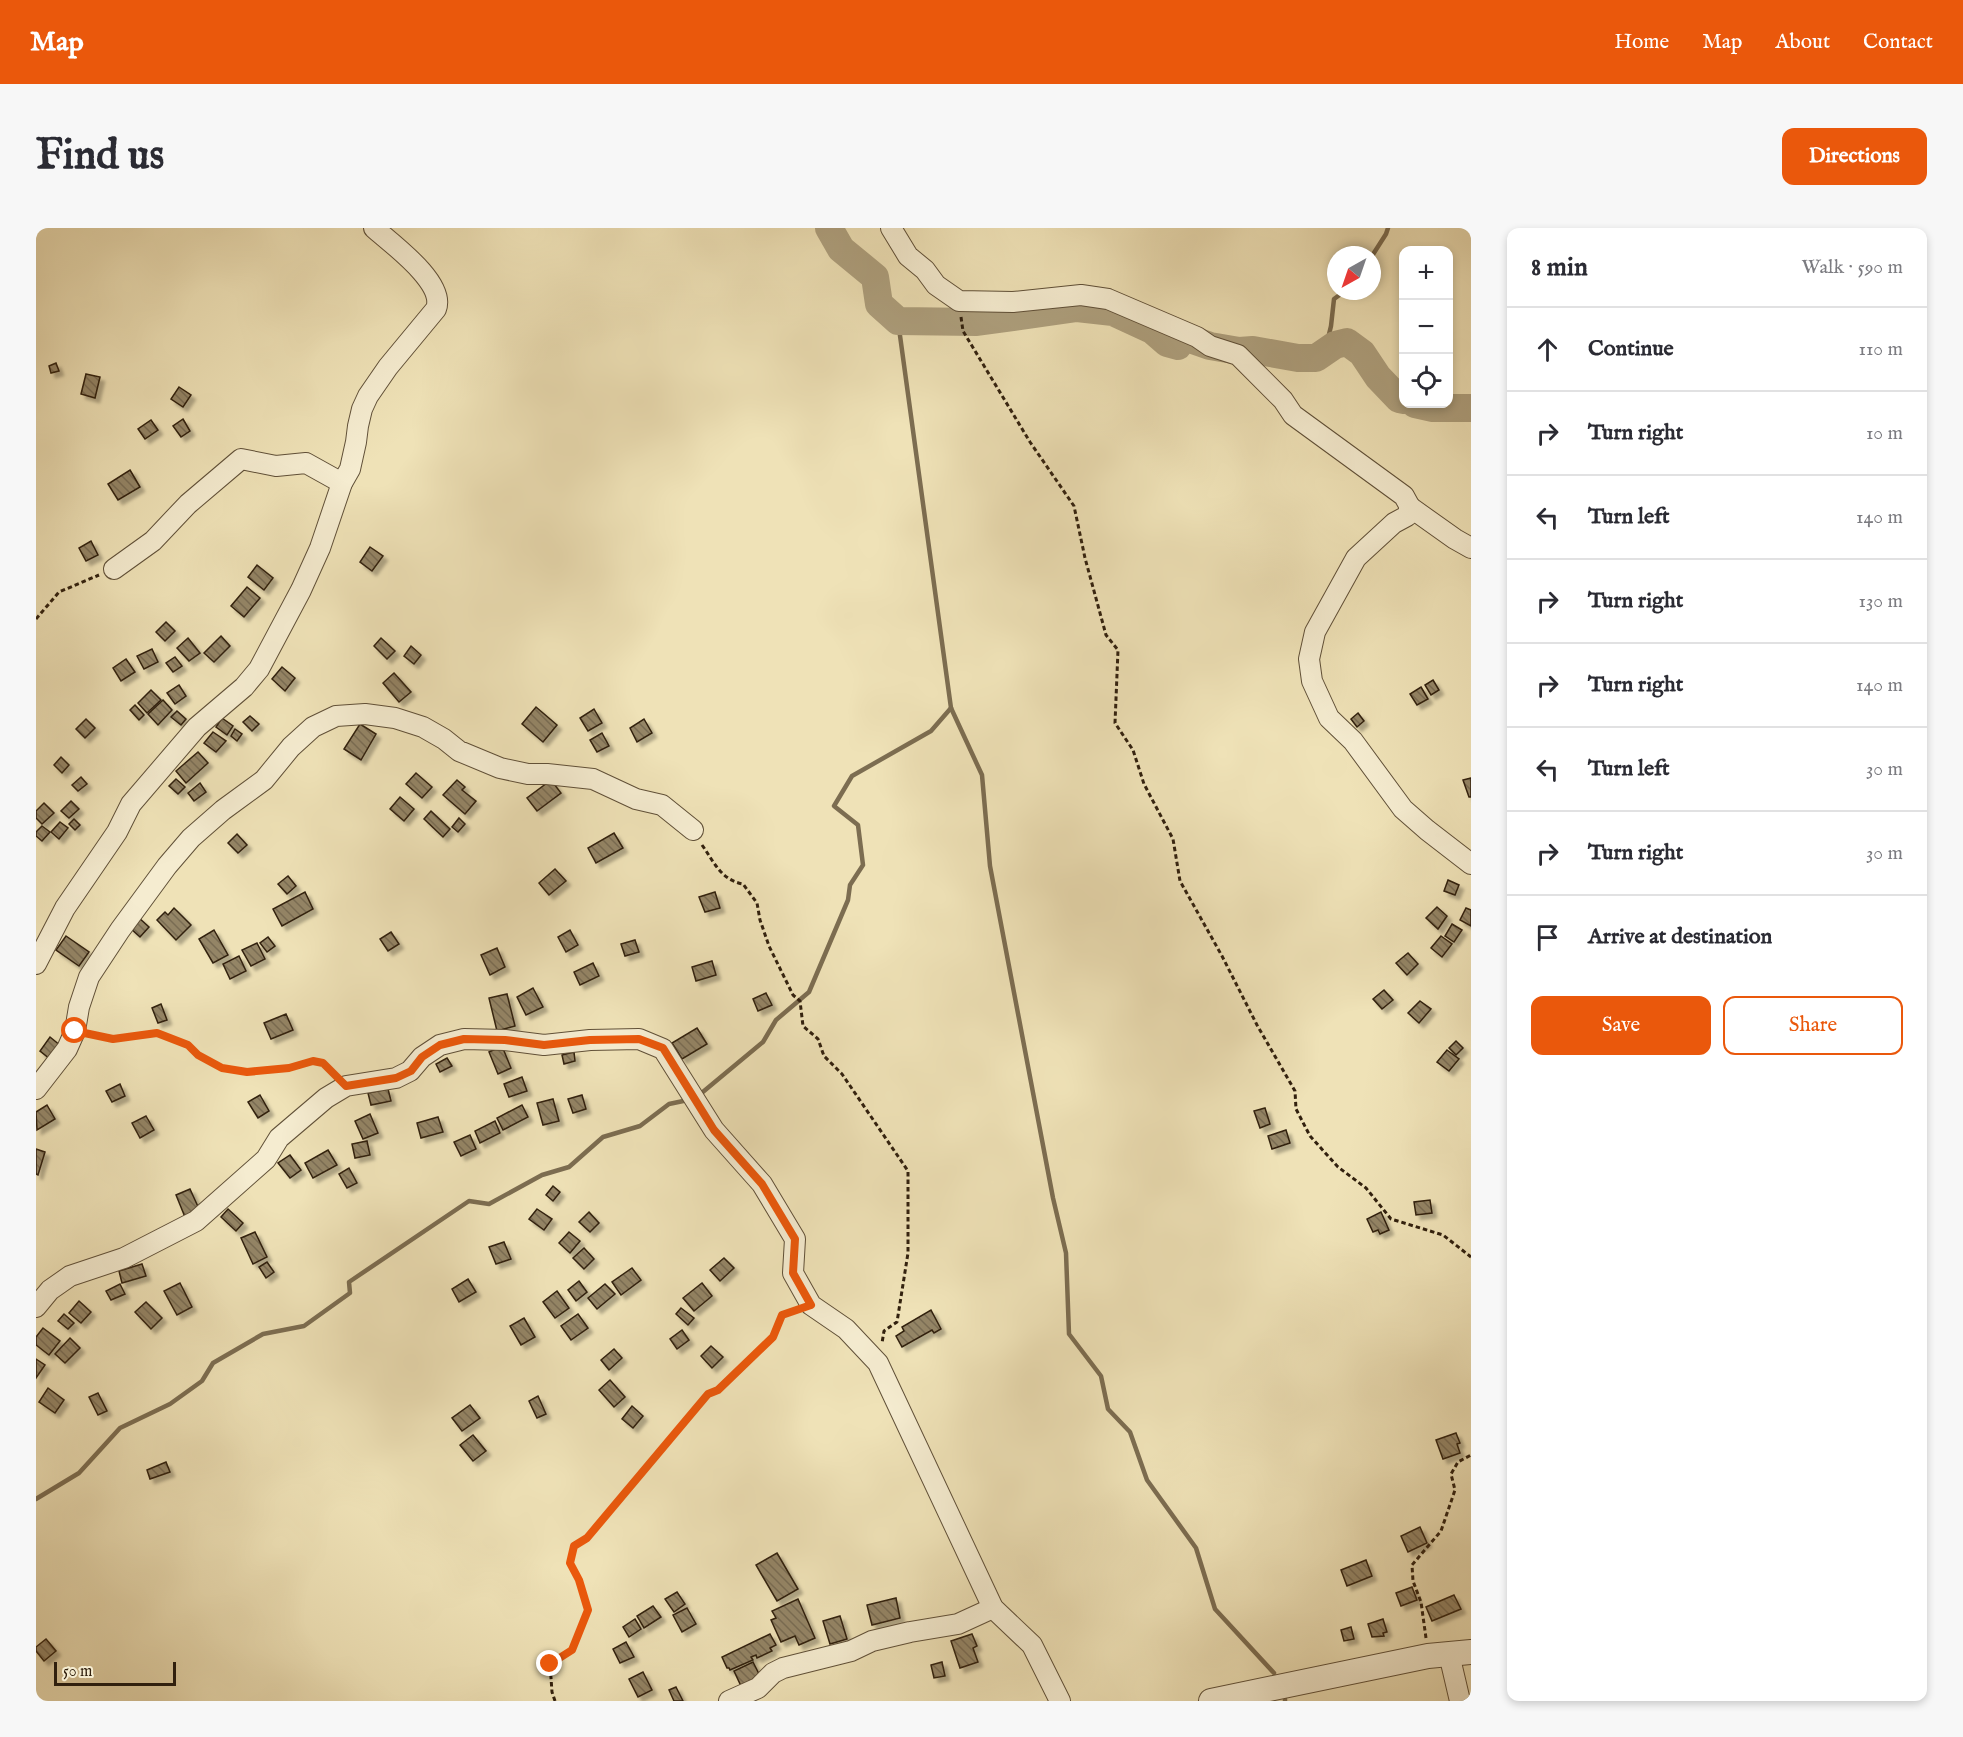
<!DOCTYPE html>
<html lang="en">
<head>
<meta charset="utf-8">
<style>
	body { margin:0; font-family:"IM FELL English",serif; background:#f7f7f7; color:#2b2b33 }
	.controls { position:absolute; right:18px; top:18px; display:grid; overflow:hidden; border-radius:12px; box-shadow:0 3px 9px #0003 }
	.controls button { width:54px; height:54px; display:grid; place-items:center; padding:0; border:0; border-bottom:2px solid #e1e1e2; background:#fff; color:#2b2b33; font:30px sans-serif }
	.compass { position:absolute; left:1291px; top:18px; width:54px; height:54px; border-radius:50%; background:#fff; box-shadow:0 3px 9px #0003; rotate:220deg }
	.scale { position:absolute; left:18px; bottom:15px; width:122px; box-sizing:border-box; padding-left:6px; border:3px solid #31200e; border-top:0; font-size:16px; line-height:21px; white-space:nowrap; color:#31200e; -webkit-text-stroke:4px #f5ecd0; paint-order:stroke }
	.stop { position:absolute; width:18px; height:18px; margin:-14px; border:4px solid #ea580c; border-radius:50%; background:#fff }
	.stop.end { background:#ea580c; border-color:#fff; box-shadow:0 2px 6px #0008 }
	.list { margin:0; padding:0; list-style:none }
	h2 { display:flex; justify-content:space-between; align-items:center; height:78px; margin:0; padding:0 24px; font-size:26px }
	h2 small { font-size:20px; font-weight:400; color:#7c7c81 }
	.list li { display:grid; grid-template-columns:39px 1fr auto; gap:18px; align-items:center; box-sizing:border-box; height:84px; padding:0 24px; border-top:2px solid #e1e1e2 }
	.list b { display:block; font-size:22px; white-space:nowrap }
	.list em { font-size:20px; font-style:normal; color:#7c7c81 }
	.actions { display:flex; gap:12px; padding:18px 24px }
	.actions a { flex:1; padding:14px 0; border:2px solid #ea580c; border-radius:12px; text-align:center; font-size:21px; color:#ea580c }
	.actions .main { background:#ea580c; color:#fff }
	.icon { flex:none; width:33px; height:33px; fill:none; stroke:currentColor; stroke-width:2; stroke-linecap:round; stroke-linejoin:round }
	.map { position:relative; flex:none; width:1435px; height:1473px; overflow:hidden; border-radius:12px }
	header { display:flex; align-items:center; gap:36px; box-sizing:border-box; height:84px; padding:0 30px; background:#ea580c; color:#fff }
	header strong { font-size:28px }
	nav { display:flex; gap:33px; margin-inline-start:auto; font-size:21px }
	.intro { display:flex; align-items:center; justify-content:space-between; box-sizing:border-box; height:144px; padding:0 36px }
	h1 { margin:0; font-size:42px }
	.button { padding:15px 27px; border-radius:12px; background:#ea580c; color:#fff; font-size:21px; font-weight:700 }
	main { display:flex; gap:36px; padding:0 36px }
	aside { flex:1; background:#fff; border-radius:12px; box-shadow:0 3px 9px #0003 }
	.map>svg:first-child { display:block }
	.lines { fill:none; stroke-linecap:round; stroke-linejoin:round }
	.stream { stroke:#7c6d51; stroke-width:4.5 }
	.river { stroke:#aea07e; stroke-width:28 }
	.building { fill:url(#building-back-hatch); stroke:#31200e; stroke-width:1.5; filter:url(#shadow) }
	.minor-casing { stroke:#605038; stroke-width:22 }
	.tertiary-casing { stroke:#605038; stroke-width:26 }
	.path { stroke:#31200e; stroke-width:3; stroke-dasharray:4.5 3; stroke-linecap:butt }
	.minor { stroke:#f5ecd0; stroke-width:20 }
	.tertiary { stroke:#f5ecd0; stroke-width:24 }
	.route { stroke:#ea580c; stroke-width:8 }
</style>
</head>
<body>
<header>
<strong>Map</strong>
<nav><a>Home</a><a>Map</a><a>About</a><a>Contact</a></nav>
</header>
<div class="intro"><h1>Find us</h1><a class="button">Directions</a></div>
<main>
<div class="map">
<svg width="1435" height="1473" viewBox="0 0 1435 1473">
	<defs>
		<pattern id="building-back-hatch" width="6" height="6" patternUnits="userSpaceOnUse" patternTransform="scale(1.5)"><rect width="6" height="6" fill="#948566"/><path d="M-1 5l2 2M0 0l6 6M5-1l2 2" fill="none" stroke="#796c52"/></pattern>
		<filter id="shadow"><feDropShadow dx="4.5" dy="4.5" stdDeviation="1.5" flood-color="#0004"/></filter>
	</defs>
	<rect width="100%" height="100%" fill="#efe2b7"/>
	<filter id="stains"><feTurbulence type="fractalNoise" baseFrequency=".00333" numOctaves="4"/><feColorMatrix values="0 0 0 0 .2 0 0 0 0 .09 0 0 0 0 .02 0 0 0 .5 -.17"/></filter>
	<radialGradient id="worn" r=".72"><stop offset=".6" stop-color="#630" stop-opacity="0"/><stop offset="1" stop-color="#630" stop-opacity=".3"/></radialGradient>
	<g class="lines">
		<g class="stream">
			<polyline points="1336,28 1350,6 1352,0"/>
			<polyline points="862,93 915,480 946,547 954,638 1017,970 1030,1025 1033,1106 1065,1148 1072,1181 1094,1204 1111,1252 1160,1320 1179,1381 1238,1445"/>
			<polyline points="1289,123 1295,98 1298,71 1309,63"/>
			<polyline points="662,868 727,814 740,792 773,764 812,672 814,657 827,637 822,597 798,578 816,548 895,503 915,480"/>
			<polyline points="0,1271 43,1245 84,1200 134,1176 166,1153 177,1135 227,1106 268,1098 314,1065 313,1054 433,973 453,976 506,947 533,939 567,909 604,898 633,876 652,872"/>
			<polyline points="1249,1471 1249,1473"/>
		</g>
		<g class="river">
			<polyline points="793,0 805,21 839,49 843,76 862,93 941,94 1041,80 1077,84 1116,102 1131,115 1142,118 1145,113 1154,111 1174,118 1203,123 1217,122 1262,130 1280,130 1299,117 1311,114 1326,125 1342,149 1363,171 1368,172"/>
			<polyline points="1379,176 1397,180 1435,180"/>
		</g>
	</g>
	<g class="building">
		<polygon points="20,135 23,143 15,145 13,138"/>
		<polygon points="50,146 64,149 59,170 45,166"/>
		<polygon points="143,159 155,167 147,179 135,171"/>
		<polygon points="147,191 154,203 145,209 137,198"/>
		<polygon points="115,192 122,202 109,211 102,201"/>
		<polygon points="94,242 104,259 82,272 72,256"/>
		<polygon points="55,313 62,327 50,333 43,320"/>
		<polygon points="334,319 347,328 336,343 324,334"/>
		<polygon points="221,337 237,350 228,362 212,349"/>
		<polygon points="211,359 224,370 208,389 195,378"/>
		<polygon points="130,394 139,403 129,413 120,404"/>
		<polygon points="185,408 194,418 178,434 168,425"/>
		<polygon points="152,410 164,425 153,433 141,420"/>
		<polygon points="345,410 359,423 351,431 338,418"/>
		<polygon points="375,418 385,427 378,436 368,428"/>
		<polygon points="116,421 122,434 108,441 101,428"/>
		<polygon points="139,429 146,438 137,444 130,435"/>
		<polygon points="90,431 99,444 85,453 77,440"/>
		<polygon points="246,439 259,450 249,463 236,451"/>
		<polygon points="358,445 375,464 363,474 347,455"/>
		<polygon points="1397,452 1403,462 1395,467 1389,457"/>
		<polygon points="143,457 150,468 139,476 131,465"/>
		<polygon points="1385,459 1392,471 1381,477 1374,466"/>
		<polygon points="115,462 125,472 111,485 102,475"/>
		<polygon points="127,472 136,482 122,497 112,486"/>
		<polygon points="99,477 108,487 103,492 94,482"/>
		<polygon points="500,479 521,497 507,514 486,496"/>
		<polygon points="558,481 566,495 552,503 544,490"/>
		<polygon points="141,483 150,491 145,497 135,489"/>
		<polygon points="1322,485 1328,493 1321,499 1315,491"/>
		<polygon points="214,488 223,496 216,503 207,494"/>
		<polygon points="186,490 197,498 191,507 180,499"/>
		<polygon points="50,491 59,500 49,510 40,501"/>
		<polygon points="608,491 616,505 601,514 594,500"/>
		<polygon points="324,496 340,506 325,532 308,521"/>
		<polygon points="199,501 206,506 201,513 195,508"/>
		<polygon points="177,504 190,513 180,524 168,515"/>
		<polygon points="566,505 573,518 561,524 554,512"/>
		<polygon points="162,524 172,535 150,555 140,543"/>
		<polygon points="25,529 33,537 26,545 18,537"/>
		<polygon points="380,545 396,559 386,570 370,556"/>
		<polygon points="45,549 51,556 42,563 36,557"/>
		<polygon points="1435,550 1435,569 1433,569 1427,552"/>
		<polygon points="140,551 149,559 142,566 133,558"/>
		<polygon points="421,552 429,559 426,562 440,573 429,586 407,567"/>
		<polygon points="515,552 525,565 501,583 491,570"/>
		<polygon points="164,555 170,564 158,573 152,565"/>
		<polygon points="364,569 378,581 368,593 354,581"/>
		<polygon points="35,573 43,581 33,590 25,583"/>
		<polygon points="8,575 18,585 6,596 0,590 0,583"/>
		<polygon points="395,583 414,601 407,609 388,591"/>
		<polygon points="423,590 429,596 422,604 416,599"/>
		<polygon points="38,591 44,597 39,602 33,596"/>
		<polygon points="24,594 32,600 23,611 15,604"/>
		<polygon points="6,598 14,604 6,613 0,608 0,604"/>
		<polygon points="578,605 587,620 560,635 552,620"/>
		<polygon points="201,606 211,617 202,625 192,615"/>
		<polygon points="519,641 530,653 513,667 503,655"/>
		<polygon points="252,648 260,658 251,666 242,656"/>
		<polygon points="1412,652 1423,657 1419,667 1408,663"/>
		<polygon points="269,664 277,681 246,698 237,681"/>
		<polygon points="679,664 684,680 669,684 663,669"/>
		<polygon points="1401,679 1411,688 1402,701 1390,690"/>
		<polygon points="138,680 155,697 140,712 121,692 129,684 132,687"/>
		<polygon points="1430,680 1435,682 1435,698 1424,692"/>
		<polygon points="102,689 113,699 104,709 93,699"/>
		<polygon points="1416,696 1426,702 1418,714 1409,708"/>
		<polygon points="178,702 192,727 177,735 163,711"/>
		<polygon points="534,702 542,717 530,724 522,709"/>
		<polygon points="355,704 363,716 352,723 344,711"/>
		<polygon points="30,708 53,724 43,738 20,722"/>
		<polygon points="1405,708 1416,716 1406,729 1395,720"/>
		<polygon points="232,709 239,718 231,724 224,715"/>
		<polygon points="599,712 603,724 589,728 585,716"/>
		<polygon points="221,715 229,731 215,738 206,722"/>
		<polygon points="461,720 469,739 454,747 445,727"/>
		<polygon points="1372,725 1382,736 1371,747 1360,735"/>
		<polygon points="203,728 210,743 194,751 187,736"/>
		<polygon points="676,733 680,747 660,753 656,739"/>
		<polygon points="557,735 563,748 544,757 538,744"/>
		<polygon points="497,760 507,779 490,787 481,769"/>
		<polygon points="1348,762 1357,772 1346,781 1337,771"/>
		<polygon points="730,765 736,777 722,783 717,771"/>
		<polygon points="471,766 479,798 461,803 453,770"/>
		<polygon points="1384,773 1395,781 1383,795 1372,785"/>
		<polygon points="125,776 131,792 122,795 116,780"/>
		<polygon points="250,786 257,802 235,811 228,795"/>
		<polygon points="661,800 671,816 646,831 636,815"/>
		<polygon points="14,809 25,818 14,831 4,823"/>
		<polygon points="1420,813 1427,820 1420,827 1413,820"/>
		<polygon points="466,818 475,840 462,846 453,824"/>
		<polygon points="1411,822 1423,831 1413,843 1401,834"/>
		<polygon points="538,824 539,833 528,836 526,827"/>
		<polygon points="411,830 416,838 404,844 400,836"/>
		<polygon points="486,849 491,863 473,869 468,856"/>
		<polygon points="84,856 89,868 76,874 70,863"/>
		<polygon points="352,861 355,873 335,877 332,865"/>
		<polygon points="224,867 233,883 222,890 212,874"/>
		<polygon points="546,867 550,881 537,885 532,871"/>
		<polygon points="517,871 523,893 507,897 501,875"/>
		<polygon points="11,877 19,891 1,902 0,884"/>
		<polygon points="486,877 492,889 467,902 461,890"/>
		<polygon points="1229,880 1234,896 1224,900 1218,883"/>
		<polygon points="334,886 342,905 327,911 319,893"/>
		<polygon points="110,888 118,902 104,910 96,895"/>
		<polygon points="402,889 407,904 385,910 381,895"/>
		<polygon points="459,893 464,905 444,915 439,903"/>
		<polygon points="1250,902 1254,915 1236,921 1232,908"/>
		<polygon points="434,907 440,921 425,928 418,914"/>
		<polygon points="331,913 334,927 319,930 316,916"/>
		<polygon points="0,921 9,924 2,947 0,946"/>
		<polygon points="292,922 301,937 277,950 269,935"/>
		<polygon points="254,927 265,942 254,950 242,935"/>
		<polygon points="313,940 321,955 311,960 303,946"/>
		<polygon points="517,958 524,964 517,973 510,967"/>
		<polygon points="154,961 164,983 149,989 140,967"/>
		<polygon points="1394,972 1396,985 1380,987 1378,974"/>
		<polygon points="192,981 207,995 200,1003 185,989"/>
		<polygon points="501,981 516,991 508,1002 493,991"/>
		<polygon points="553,984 563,995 554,1004 543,994"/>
		<polygon points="1345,984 1353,1002 1344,1006 1342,1002 1337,1004 1331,991"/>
		<polygon points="219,1004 231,1029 217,1036 205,1010"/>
		<polygon points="533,1004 544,1013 534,1025 523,1015"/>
		<polygon points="468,1014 475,1031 460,1036 453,1019"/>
		<polygon points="548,1020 558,1031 548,1041 537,1030"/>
		<polygon points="688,1030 698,1040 684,1053 674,1042"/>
		<polygon points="231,1034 238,1044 230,1050 223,1039"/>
		<polygon points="106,1036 110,1048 86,1055 83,1043"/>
		<polygon points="596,1040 605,1052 585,1067 576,1054"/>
		<polygon points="432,1051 440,1064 423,1074 416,1061"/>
		<polygon points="543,1053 551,1064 540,1073 532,1062"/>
		<polygon points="144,1055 156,1079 141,1087 128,1063"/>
		<polygon points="666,1055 676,1068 658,1083 647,1070"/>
		<polygon points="84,1056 89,1066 75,1072 70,1063"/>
		<polygon points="569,1056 579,1066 561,1081 552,1070"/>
		<polygon points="521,1063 533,1080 519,1090 507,1074"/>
		<polygon points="43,1073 55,1084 45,1095 33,1085"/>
		<polygon points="110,1074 126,1090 115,1101 99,1084"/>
		<polygon points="645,1080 658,1090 652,1097 640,1086"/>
		<polygon points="895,1082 905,1101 898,1105 896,1102 866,1119 860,1108 868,1103 866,1099"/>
		<polygon points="28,1086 38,1095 32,1101 22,1093"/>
		<polygon points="542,1086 552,1100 535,1112 525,1098"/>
		<polygon points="488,1090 499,1109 485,1117 474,1098"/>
		<polygon points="7,1100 24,1113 13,1127 0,1117 0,1109"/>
		<polygon points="646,1102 653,1112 641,1121 634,1111"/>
		<polygon points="34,1110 44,1120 29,1135 19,1126"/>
		<polygon points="675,1118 687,1129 676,1140 665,1128"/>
		<polygon points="578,1121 586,1130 573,1142 565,1132"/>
		<polygon points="0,1131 9,1137 0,1150"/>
		<polygon points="574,1152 589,1169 578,1179 563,1162"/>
		<polygon points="12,1160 28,1172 19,1185 3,1174"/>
		<polygon points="62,1165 71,1183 62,1187 53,1169"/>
		<polygon points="502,1168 510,1186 501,1190 493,1173"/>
		<polygon points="434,1177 444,1190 426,1203 416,1190"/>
		<polygon points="596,1178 607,1188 597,1200 586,1191"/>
		<polygon points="1420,1205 1424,1215 1421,1216 1424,1225 1407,1231 1400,1212"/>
		<polygon points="437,1207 450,1223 437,1233 424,1217"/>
		<polygon points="130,1234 134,1244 114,1251 111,1242"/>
		<polygon points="1384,1299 1391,1315 1372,1324 1365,1308"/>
		<polygon points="741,1325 762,1361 741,1373 720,1337"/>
		<polygon points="1330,1332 1336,1348 1311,1358 1305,1342"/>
		<polygon points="1376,1359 1381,1372 1365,1378 1360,1365"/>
		<polygon points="641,1364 649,1376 638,1384 629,1371"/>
		<polygon points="1418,1367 1425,1381 1396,1393 1390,1379"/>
		<polygon points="860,1370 864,1390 836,1397 831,1377"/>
		<polygon points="762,1371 779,1410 763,1417 759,1408 745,1414 735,1392 740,1390 736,1383"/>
		<polygon points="617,1378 625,1389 608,1400 601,1388"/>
		<polygon points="651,1380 660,1396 646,1404 637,1387"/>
		<polygon points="804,1388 811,1411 794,1416 787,1393"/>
		<polygon points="599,1391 605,1401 593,1409 587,1399"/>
		<polygon points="1347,1391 1351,1404 1347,1405 1348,1408 1336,1409 1332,1396"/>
		<polygon points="1315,1399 1318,1411 1308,1413 1305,1402"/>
		<polygon points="734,1406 740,1417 734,1420 736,1423 721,1430 720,1427 715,1429 717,1432 694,1442 693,1440 691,1440 686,1429"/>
		<polygon points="936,1406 941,1418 937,1420 942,1434 924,1440 915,1413"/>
		<polygon points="10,1411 20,1423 8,1433 0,1423 0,1419"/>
		<polygon points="590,1414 598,1429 584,1435 577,1421"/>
		<polygon points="717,1434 724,1448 705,1458 698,1443"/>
		<polygon points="906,1434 909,1448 898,1450 895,1437"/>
		<polygon points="607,1444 616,1462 602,1469 593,1451"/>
		<polygon points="640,1459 647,1473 638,1473 633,1462"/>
	</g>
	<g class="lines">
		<defs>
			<g id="minor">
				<polyline points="855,0 872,28 889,42 900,57 923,73 977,74 1045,67 1072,71 1161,109 1174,118 1202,127 1247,172 1257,187 1368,268 1374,279 1371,288 1358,295 1320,330 1279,404 1273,431 1276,453 1293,490 1317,513 1367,581 1391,602 1435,636"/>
				<polyline points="1374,279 1419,311 1435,320"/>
				<polyline points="78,341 117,313 152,276 205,231 240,238 270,235 306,255"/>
				<path d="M0 736 29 680 81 604 95 576 161 499 208 459 223 441 265 362 284 320 306 255 314 241 320 214 322 198 326 181 332 168 352 139 400 81C410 55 356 16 338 0"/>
				<polyline points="0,861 31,821 39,803 43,779 53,749 84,702 131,638 155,610 187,582 228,552 255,519 277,499 300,488 329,486 359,490 387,499 408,511 423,523 464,540 492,546 511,546 557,551 600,571 626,577 657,602"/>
				<polyline points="0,1079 14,1062 34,1048 88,1030 160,993 230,931 243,910 290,870 310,858 360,850 374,843 386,829 404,817 428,811 469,812 508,817 554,812 603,811 627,821 678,902 726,956 759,1011 757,1045 775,1077 810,1101 842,1135 957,1380 996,1417 1024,1473"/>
				<polyline points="1413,1426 1424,1473"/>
				<polyline points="693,1473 722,1460 737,1445 747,1440 815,1423 836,1413 874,1404 922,1396 957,1380"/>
			</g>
			<polyline id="tertiary" points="1175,1473 1392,1428 1435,1424"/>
		</defs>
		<use href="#minor" class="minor-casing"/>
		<use href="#tertiary" class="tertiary-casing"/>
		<g class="path">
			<polyline points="925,89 927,103 994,214 1038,278 1049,330 1070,407 1082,422 1079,495 1097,522 1108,556 1137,611 1144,653 1186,728 1221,797 1259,863 1260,881 1274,908 1302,939 1330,960 1355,991 1407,1007 1435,1029"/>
			<polyline points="0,391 23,364 63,347"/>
			<path d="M666 617C678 634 685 652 707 656L721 675 724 692 733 718 757 767 764 773 767 798 782 811 788 828 806 846 872 943V1025L861 1094 848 1103 846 1115"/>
			<polyline points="55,806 77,811 121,805 152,817 162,827 185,840 211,844 253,840 277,833 287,835 299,847"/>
			<polyline points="1390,1410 1385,1374 1377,1353 1376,1337 1405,1303 1419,1262 1415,1246 1422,1234 1435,1227"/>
			<polyline points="519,1473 516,1464 514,1436 536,1422 552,1382 543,1352 534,1335 538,1318 551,1310 672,1166 682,1162 737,1109 746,1087 759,1083"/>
		</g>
		<use href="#minor" class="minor"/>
		<use href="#tertiary" class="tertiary"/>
	</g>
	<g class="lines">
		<polyline class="route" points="39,803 77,811 121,805 152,817 162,827 186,840 211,844 253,840 277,833 287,835 310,858 360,850 375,843 386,829 404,817 428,811 469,812 508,817 554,812 603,811 627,820 678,902 726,956 759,1011 757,1045 775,1077 746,1087 737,1109 682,1162 672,1166 551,1310 538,1318 534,1335 543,1352 552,1382 536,1422 514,1436"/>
	</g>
	<rect width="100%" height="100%" filter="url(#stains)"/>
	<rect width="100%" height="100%" fill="url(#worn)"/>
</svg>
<div class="controls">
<button>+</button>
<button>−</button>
<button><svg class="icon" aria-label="locate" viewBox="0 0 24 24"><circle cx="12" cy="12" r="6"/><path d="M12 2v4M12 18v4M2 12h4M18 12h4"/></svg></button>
</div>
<svg class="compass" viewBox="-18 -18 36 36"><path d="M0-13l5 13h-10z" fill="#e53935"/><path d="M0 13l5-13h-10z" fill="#7c7c81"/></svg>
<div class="scale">50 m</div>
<div class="stop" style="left:39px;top:803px"></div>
<div class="stop end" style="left:514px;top:1436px"></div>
</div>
<aside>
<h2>8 min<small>Walk · 590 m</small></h2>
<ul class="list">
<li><svg class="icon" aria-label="ahead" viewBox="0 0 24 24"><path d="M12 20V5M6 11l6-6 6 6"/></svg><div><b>Continue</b></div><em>110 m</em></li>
<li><svg class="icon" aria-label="right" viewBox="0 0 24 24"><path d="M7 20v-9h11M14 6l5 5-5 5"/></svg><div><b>Turn right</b></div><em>10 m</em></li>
<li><svg class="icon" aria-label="left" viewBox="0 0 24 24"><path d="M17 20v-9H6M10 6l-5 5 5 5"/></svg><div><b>Turn left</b></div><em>140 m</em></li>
<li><svg class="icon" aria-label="right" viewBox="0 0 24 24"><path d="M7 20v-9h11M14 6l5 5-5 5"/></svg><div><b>Turn right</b></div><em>130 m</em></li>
<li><svg class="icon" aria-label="right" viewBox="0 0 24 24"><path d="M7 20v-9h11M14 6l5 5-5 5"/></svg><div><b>Turn right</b></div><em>140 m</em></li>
<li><svg class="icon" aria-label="left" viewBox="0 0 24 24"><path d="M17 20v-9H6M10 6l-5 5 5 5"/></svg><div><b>Turn left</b></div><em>30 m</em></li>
<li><svg class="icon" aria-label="right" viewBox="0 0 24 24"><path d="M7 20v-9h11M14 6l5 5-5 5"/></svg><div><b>Turn right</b></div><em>30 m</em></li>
<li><svg class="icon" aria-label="arrive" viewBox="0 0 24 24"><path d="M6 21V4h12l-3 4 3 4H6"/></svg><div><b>Arrive at destination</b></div></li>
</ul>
<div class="actions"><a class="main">Save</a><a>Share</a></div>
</aside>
</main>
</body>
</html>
